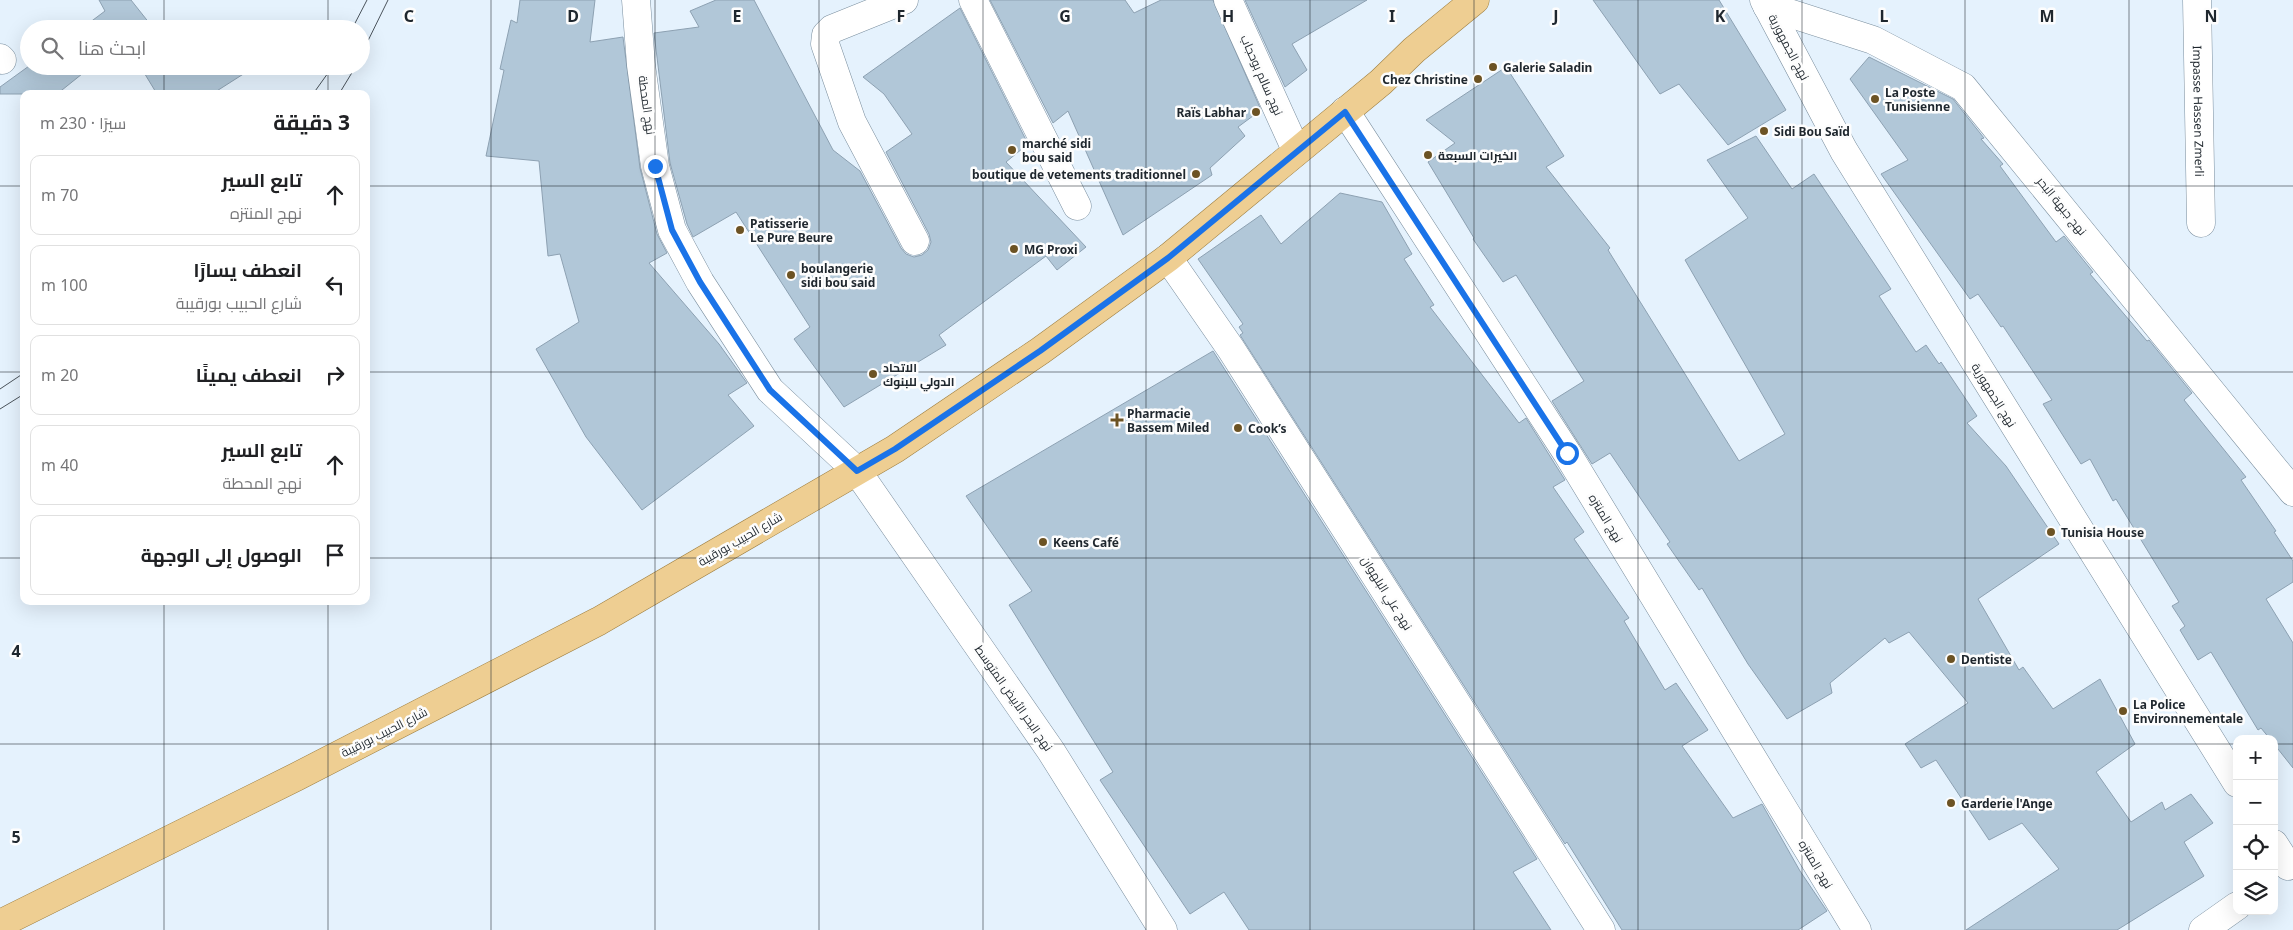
<!DOCTYPE html>
<html lang="ar">
<head>
<meta charset="utf-8">
<style>
	body { margin:0; font-family:"Noto Sans",Cairo,sans-serif; background:#f2f2f2; color:#202124; direction:rtl }
	.controls { position:absolute; right:15px; bottom:15px; display:grid; overflow:hidden; border-radius:10px; box-shadow:0 5px 20px #0002 }
	.controls button { width:45px; height:45px; display:grid; place-items:center; padding:0; border:0; border-bottom:1px solid #e0e0e0; background:#fff; color:#202124; font:25px sans-serif }
	.stop { position:absolute; width:15px; height:15px; margin:-11px; border:4px solid #1a73e8; border-radius:50%; background:#fff }
	.stop.end { background:#1a73e8; border-color:#fff; box-shadow:0 1px 5px #0008 }
	.list { margin:0; padding:0; list-style:none }
	h2 { display:flex; justify-content:space-between; align-items:center; height:65px; margin:0; padding:0 20px; font-size:21px }
	h2 small { font-size:16px; font-weight:400; color:#757577 }
	.list li { display:grid; grid-template-columns:32px 1fr auto; gap:15px; align-items:center; box-sizing:border-box; height:80px; margin:0 10px 10px; padding:0 10px; border:1px solid #e0e0e0; border-radius:10px }
	.list b { display:block; font-size:19px; white-space:nowrap }
	.list p { margin:0; font-size:16px; white-space:nowrap; color:#757577 }
	.list em { font-size:16px; font-style:normal; color:#757577 }
	.icon { flex:none; width:28px; height:28px; fill:none; stroke:currentColor; stroke-width:2; stroke-linecap:round; stroke-linejoin:round }
	.map { position:relative; flex:none; width:2293px; height:930px; overflow:hidden; direction:ltr }
	.search { position:absolute; background:#fff; box-shadow:0 5px 20px #0002; left:20px; top:20px; width:350px; height:55px; display:flex; align-items:center; gap:12px; box-sizing:border-box; padding:0 18px; border-radius:28px; color:#757577; font-size:19px }
	.panel { position:absolute; background:#fff; box-shadow:0 5px 20px #0002; left:20px; top:90px; width:350px; height:515px; border-radius:10px; direction:rtl }
	.map>svg:first-child { display:block }
	.building { fill:#b1c7d8; stroke:#8da1b2 }
	.lines { fill:none; stroke-linecap:round; stroke-linejoin:round }
	.minor-casing { stroke:#7a8e9e; stroke-width:29 }
	.major-casing { stroke:#9e7f40; stroke-width:29 }
	.minor { stroke:#fff; stroke-width:28 }
	.major { stroke:#eece92; stroke-width:28 }
	.tram { stroke:#4b545c; stroke-width:1 }
	.route { stroke:#1a73e8; stroke-width:6 }
	.grid { fill:none; stroke:#1f272e; stroke-width:1; stroke-opacity:0.55 }
	.poi-dot { fill:#6c5324; stroke:#fdfdfd; stroke-width:2 }
	.labels { text-anchor:middle; dominant-baseline:central; stroke-width:5; stroke-linejoin:round; paint-order:stroke }
	.street-label { font-size:12px; fill:#1f272e; stroke:#fdfdfd }
	.poi-label { font-size:12px; font-weight:bold; fill:#1f272e; stroke:#fdfdfd; text-anchor:start }
	.grid-label { font-size:16px; text-anchor:middle; font-weight:bold; fill:#1f272e; stroke:#fdfdfd; stroke-width:5; stroke-linejoin:round; paint-order:stroke }
</style>
</head>
<body>
<div class="map">
<svg width="2293" height="930" viewBox="0 0 2293 930">
	<rect width="100%" height="100%" fill="#e5f2fd"/>
	<g class="building">
		<polygon points="99,0 131,0 154,29 81,29 105,11"/>
		<polygon points="520,0 595,0 590,42 623,37 640,168 657,234 667,253 649,263 719,344 747,383 728,395 754,426 642,510 586,437 536,349 579,322 560,254 548,256 539,161 486,156 504,70 500,69 511,20 517,23"/>
		<polygon points="716,0 754,0 833,150 860,171 901,248 906,254 914,257 922,255 928,250 931,242 929,234 886,152 912,134 884,94 863,77 960,8 1028,144 1006,162 1086,247 1057,270 1046,256 939,335 946,345 844,407 794,339 810,327 736,212 693,237 687,224 670,163 654,33 699,27 690,11"/>
		<polygon points="990,0 1125,0 1134,13 1161,0 1213,0 1261,110 1238,127 1245,136 1210,168 1212,175 1123,235 1068,111 1053,123"/>
		<polygon points="1245,0 1367,0 1292,44 1307,70 1285,87"/>
		<polygon points="1593,0 1719,0 1786,110 1728,145 1679,84 1660,94"/>
		<polygon points="1869,57 1953,99 1984,138 1981,139 2003,164 2000,166 2056,242 2064,236 2093,272 2090,274 2147,341 2149,340 2192,393 2184,400 2246,477 2241,480 2276,531 2274,532 2293,561 2293,582 2266,599 2293,643 2293,768 2274,744 2274,739 2270,739 2261,728 2258,730 2211,652 2198,660 2180,630 2185,626 2172,606 2179,602 2116,499 2113,501 2090,459 2081,464 2043,404 2052,400 2003,326 2001,327 1978,294 1970,299 1881,174 1908,160 1850,79"/>
		<polygon points="29,66 92,66 57,94 0,94 0,87"/>
		<polygon points="140,66 241,66 245,73 212,94 157,94"/>
		<polygon points="1506,67 1564,156 1546,167 1610,248 1608,250 1739,461 1785,434 1685,260 1748,218 1707,160 1756,136 1792,189 1814,174 1891,289 1879,296 1916,352 1926,345 1939,364 1941,362 1977,416 1967,423 2006,466 2059,544 1978,599 2019,670 2023,667 2053,709 2100,679 2135,744 2096,772 2131,822 2162,802 2165,810 2191,794 2213,823 2184,842 2204,876 2117,930 1966,930 2059,869 2022,823 1989,840 1936,760 1921,768 1905,744 1968,703 1909,632 1889,643 1885,638 1830,683 1832,693 1787,719 1748,664 1702,588 1699,590 1667,544 1670,542 1610,453 1592,464 1552,401 1584,381 1516,275 1503,282 1473,239 1474,238 1428,162 1455,143 1426,120"/>
		<polygon points="1340,193 1382,202 1412,254 1404,259 1434,305 1430,307 1519,423 1526,418 1565,480 1553,487 1584,532 1574,539 1629,618 1624,621 1665,690 1676,683 1708,730 1682,746 1733,818 1762,804 1800,871 1827,911 1798,930 1622,930 1567,842 1565,844 1240,335 1243,333 1239,327 1243,324 1198,259 1261,215 1281,244"/>
		<polygon points="1213,351 1537,859 1513,872 1551,930 1249,930 1224,892 1190,914 1100,780 1113,772 1009,605 1032,591 966,496"/>
	</g>
	<g class="lines">
		<defs>
			<g id="minor">
				<polyline points="636,0 641,65 655,166 672,230 700,282 770,390 857,471 1051,751 1163,930"/>
				<polyline points="904,0 832,29 826,35 825,44 852,122 915,241"/>
				<polyline points="973,0 1077,206"/>
				<polyline points="1228,0 1296,150"/>
				<polyline points="1764,0 1844,151 2237,783"/>
				<path id="s1" d="M2197 0 2201 223"/>
				<polyline points="1767,6 1873,40 1963,87 2293,492"/>
				<polyline points="0,58 2,60"/>
				<polyline points="1345,111 1567,453 1857,930"/>
				<polyline points="1168,258 1231,349 1601,930"/>
				<polyline points="2274,844 2288,866"/>
				<polyline points="2203,930 2237,906"/>
			</g>
			<polyline id="major" points="0,924 296,777 599,621 895,449 1040,351 1168,258 1381,82 1414,50 1475,0"/>
		</defs>
		<use href="#minor" class="minor-casing"/>
		<use href="#major" class="major-casing"/>
		<use href="#minor" class="minor"/>
		<use href="#major" class="major"/>
		<g class="tram">
			<polyline points="352,29 367,0"/>
			<polyline points="361,55 388,0"/>
			<polyline points="313,94 333,66"/>
			<polyline points="339,94 356,66"/>
			<polyline points="0,389 24,373"/>
			<polyline points="0,409 24,394"/>
		</g>
	</g>
	<g class="lines">
		<polyline class="route" points="655,166 672,230 700,282 770,390 857,471 895,449 1040,351 1168,258 1345,112 1567,453"/>
	</g>
	<path class="grid" d="M164 0V29M328 0V29M491 0V930M655 0V930M819 0V930M983 0V930M1146 0V930M1310 0V930M1474 0V930M1638 0V930M1802 0V930M1965 0V930M2129 0V930M164 66V94M328 66V94M0 186H24M366 186H2293M0 372H24M366 372H2293M0 558H24M366 558H2293M164 601V930M328 601V930M0 744H2237M2274 744H2293"/>
	<g class="poi-dot">
		<circle cx="1493" cy="67" r="5"/>
		<circle cx="1478" cy="79" r="5"/>
		<circle cx="1875" cy="99" r="5"/>
		<circle cx="1256" cy="112" r="5"/>
		<circle cx="1764" cy="131" r="5"/>
		<circle cx="1012" cy="150" r="5"/>
		<circle cx="1428" cy="155" r="5"/>
		<circle cx="1196" cy="174" r="5"/>
		<circle cx="740" cy="230" r="5"/>
		<circle cx="1014" cy="249" r="5"/>
		<circle cx="791" cy="275" r="5"/>
		<circle cx="873" cy="374" r="5"/>
		<path d="M1114.5 412.5h5v5h5v5h-5v5h-5v-5h-5v-5h5z"/>
		<circle cx="1238" cy="428" r="5"/>
		<circle cx="2051" cy="532" r="5"/>
		<circle cx="1043" cy="542" r="5"/>
		<circle cx="1951" cy="659" r="5"/>
		<circle cx="2123" cy="711" r="5"/>
		<circle cx="1951" cy="803" r="5"/>
	</g>
	<g class="labels">
		<g class="street-label">
			<text transform="translate(1789 47) rotate(62)">نهج الجمهورية</text>
			<text transform="translate(1262 75) rotate(66)">نهج سالم بوحجاب</text>
			<text transform="translate(647 105) rotate(82)">نهج المحطة</text>
			<text stroke="none"><textPath href="#s1" startOffset="111">Impasse Hassen Zmerli</textPath></text>
			<text transform="translate(2062 206) rotate(51)">نهج جبهة البحر</text>
			<text transform="translate(1994 395) rotate(58)">نهج الجمهورية</text>
			<text transform="translate(1606 518) rotate(59)">نهج المنتزه</text>
			<text transform="translate(740 539) rotate(-30)">شارع الحبيب بورقيبة</text>
			<text transform="translate(1387 593) rotate(58)">نهج علي البلهوان</text>
			<text transform="translate(1014 698) rotate(55)">نهج البحر الأبيض المتوسط</text>
			<text transform="translate(384 732) rotate(-27)">شارع الحبيب بورقيبة</text>
			<text transform="translate(1816 864) rotate(59)">نهج المنتزه</text>
		</g>
		<g class="poi-label">
			<text x="1503" y="67">Galerie Saladin</text>
			<text x="1468" y="79" text-anchor="end">Chez Christine</text>
			<text x="1885" y="92">La Poste<tspan x="1885" dy="14">Tunisienne</tspan></text>
			<text x="1246" y="112" text-anchor="end">Raïs Labhar</text>
			<text x="1774" y="131">Sidi Bou Saïd</text>
			<text x="1022" y="143">marché sidi<tspan x="1022" dy="14">bou said</tspan></text>
			<text x="1438" y="155">الخيرات السبعة</text>
			<text x="1186" y="174" text-anchor="end">boutique de vetements traditionnel</text>
			<text x="750" y="223">Patisserie<tspan x="750" dy="14">Le Pure Beure</tspan></text>
			<text x="1024" y="249">MG Proxi</text>
			<text x="801" y="268">boulangerie<tspan x="801" dy="14">sidi bou said</tspan></text>
			<text x="883" y="367">الاتحاد<tspan x="883" dy="14">الدولي للبنوك</tspan></text>
			<text x="1127" y="413">Pharmacie<tspan x="1127" dy="14">Bassem Miled</tspan></text>
			<text x="1248" y="428">Cook’s</text>
			<text x="2061" y="532">Tunisia House</text>
			<text x="1053" y="542">Keens Café</text>
			<text x="1961" y="659">Dentiste</text>
			<text x="2133" y="704">La Police<tspan x="2133" dy="14">Environnementale</tspan></text>
			<text x="1961" y="803">Garderie l'Ange</text>
		</g>
	</g>
	<g class="grid-label">
		<text x="409" y="22">C</text>
		<text x="573" y="22">D</text>
		<text x="737" y="22">E</text>
		<text x="901" y="22">F</text>
		<text x="1065" y="22">G</text>
		<text x="1228" y="22">H</text>
		<text x="1392" y="22">I</text>
		<text x="1556" y="22">J</text>
		<text x="1720" y="22">K</text>
		<text x="1884" y="22">L</text>
		<text x="2047" y="22">M</text>
		<text x="2211" y="22">N</text>
		<text x="16" y="657">4</text>
		<text x="16" y="843">5</text>
	</g>
</svg>
<div class="controls">
<button>+</button>
<button>−</button>
<button><svg class="icon" aria-label="locate" viewBox="0 0 24 24"><circle cx="12" cy="12" r="6"/><path d="M12 2v4M12 18v4M2 12h4M18 12h4"/></svg></button>
<button><svg class="icon" aria-label="layers" viewBox="0 0 24 24"><path d="M12 4l9 5-9 5-9-5zM3 14l9 5 9-5"/></svg></button>
</div>
<div class="stop" style="left:1567px;top:453px"></div>
<div class="stop end" style="left:655px;top:166px"></div>
<div class="search"><svg class="icon" aria-label="search" viewBox="0 0 24 24"><circle cx="10" cy="10" r="6"/><path d="M15 15l6 6"/></svg>ابحث هنا</div>
<section class="panel">
<h2>3 دقيقة<small>سيرًا · 230 m</small></h2>
<ul class="list">
<li><svg class="icon" aria-label="ahead" viewBox="0 0 24 24"><path d="M12 20V5M6 11l6-6 6 6"/></svg><div><b>تابع السير</b><p>نهج المنتزه</p></div><em>70 m</em></li>
<li><svg class="icon" aria-label="left" viewBox="0 0 24 24"><path d="M17 20v-9H6M10 6l-5 5 5 5"/></svg><div><b>انعطف يسارًا</b><p>شارع الحبيب بورقيبة</p></div><em>100 m</em></li>
<li><svg class="icon" aria-label="right" viewBox="0 0 24 24"><path d="M7 20v-9h11M14 6l5 5-5 5"/></svg><div><b>انعطف يمينًا</b></div><em>20 m</em></li>
<li><svg class="icon" aria-label="ahead" viewBox="0 0 24 24"><path d="M12 20V5M6 11l6-6 6 6"/></svg><div><b>تابع السير</b><p>نهج المحطة</p></div><em>40 m</em></li>
<li><svg class="icon" aria-label="arrive" viewBox="0 0 24 24"><path d="M6 21V4h12l-3 4 3 4H6"/></svg><div><b>الوصول إلى الوجهة</b></div></li>
</ul>
</section>
</div>
</body>
</html>
